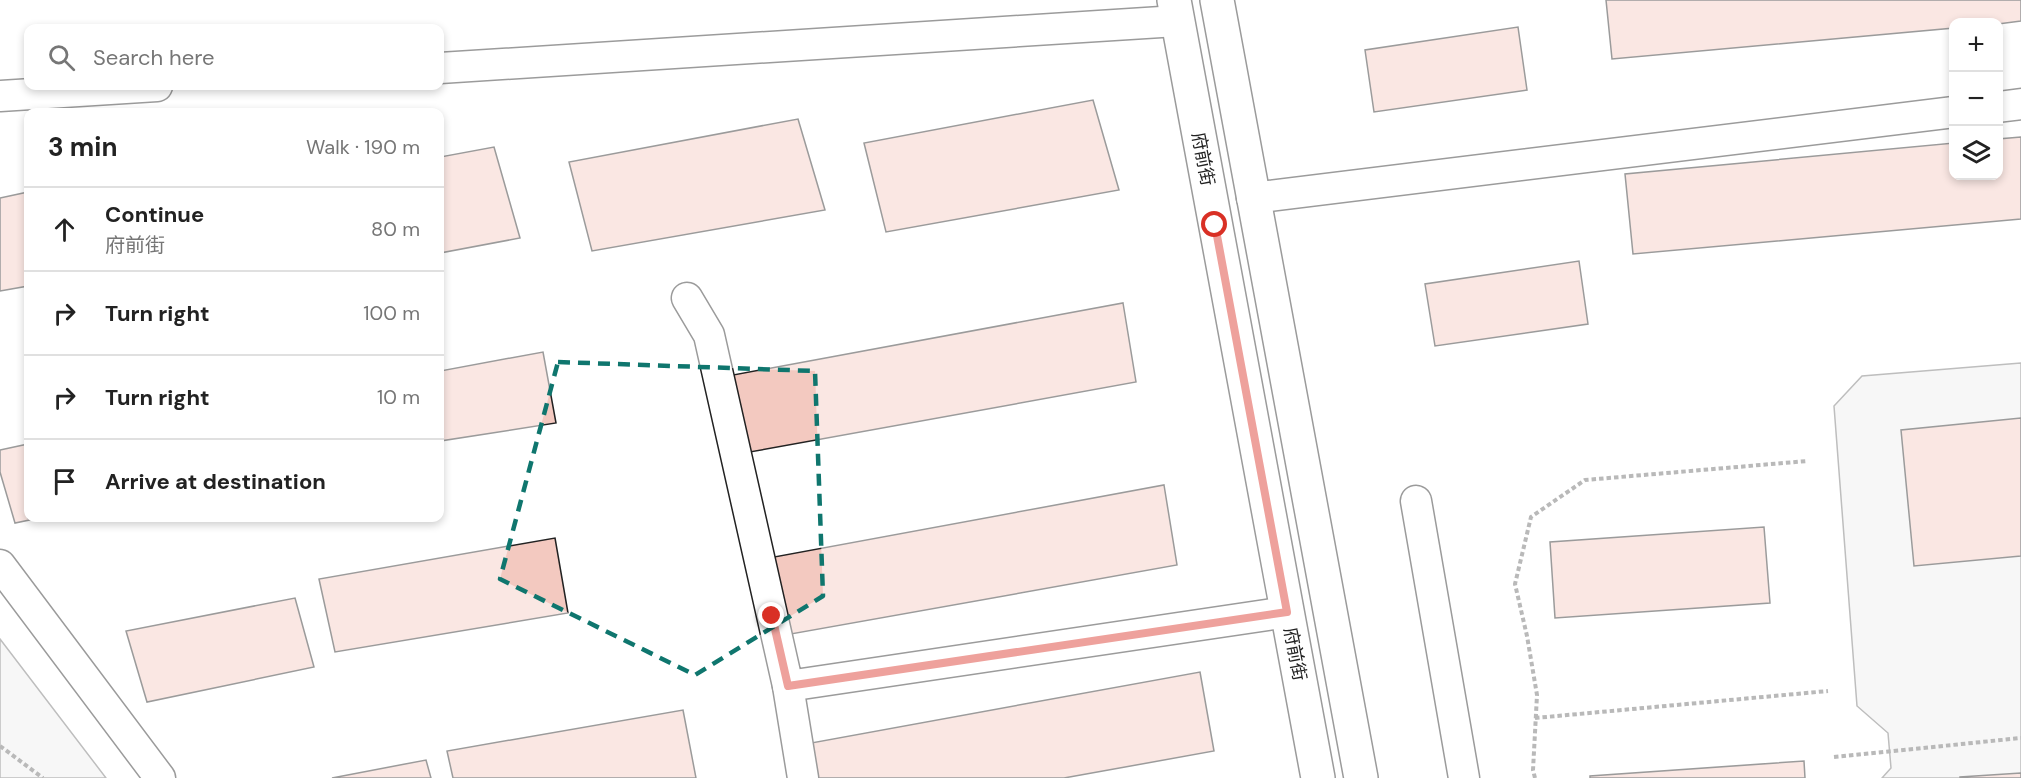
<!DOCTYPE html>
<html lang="en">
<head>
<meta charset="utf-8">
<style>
	body { margin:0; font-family:"DM Sans","Noto Sans SC",sans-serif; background:#f2f2f2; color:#222 }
	.controls { position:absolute; right:18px; top:18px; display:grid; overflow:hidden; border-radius:12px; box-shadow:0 3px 9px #0003 }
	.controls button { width:54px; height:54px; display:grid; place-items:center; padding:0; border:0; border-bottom:2px solid #e0e0e0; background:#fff; color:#222; font:30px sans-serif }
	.stop { position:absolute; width:18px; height:18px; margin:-14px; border:4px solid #d93025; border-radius:50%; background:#fff }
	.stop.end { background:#d93025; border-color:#fff; box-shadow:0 2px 6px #0008 }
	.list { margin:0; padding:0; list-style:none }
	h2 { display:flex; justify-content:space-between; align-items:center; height:78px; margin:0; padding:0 24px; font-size:26px }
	h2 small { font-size:20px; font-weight:400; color:#767676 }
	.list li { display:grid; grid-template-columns:39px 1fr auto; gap:18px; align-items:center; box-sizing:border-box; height:84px; padding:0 24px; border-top:2px solid #e0e0e0 }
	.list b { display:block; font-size:22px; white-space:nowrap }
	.list p { margin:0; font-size:20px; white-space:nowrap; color:#767676 }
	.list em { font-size:20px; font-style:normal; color:#767676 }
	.icon { flex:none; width:33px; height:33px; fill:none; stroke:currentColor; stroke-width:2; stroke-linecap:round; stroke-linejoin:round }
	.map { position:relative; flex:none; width:2021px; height:778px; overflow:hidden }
	.search { position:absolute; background:#fff; box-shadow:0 3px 9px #0003; left:24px; top:24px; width:420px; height:66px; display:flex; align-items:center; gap:15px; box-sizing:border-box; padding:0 21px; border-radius:12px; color:#767676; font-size:22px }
	.panel { position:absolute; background:#fff; box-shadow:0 3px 9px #0003; left:24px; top:108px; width:420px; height:414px; border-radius:12px }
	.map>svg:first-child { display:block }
	.green { fill:#eee; stroke:#6f6f6f; stroke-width:1.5 }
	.building { fill:#f3c9c0; stroke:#222; stroke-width:1.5 }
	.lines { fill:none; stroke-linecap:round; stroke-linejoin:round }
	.minor-casing { stroke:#222; stroke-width:33 }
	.tertiary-casing { stroke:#222; stroke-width:36 }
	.path { stroke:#646464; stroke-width:4; stroke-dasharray:4.5 3; stroke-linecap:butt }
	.minor { stroke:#fff; stroke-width:30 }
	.tertiary { stroke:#fff; stroke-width:33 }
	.route { stroke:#d93025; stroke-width:8 }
	.marked { fill:none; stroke:#0f766e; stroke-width:4.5; stroke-dasharray:12 8; stroke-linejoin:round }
	.labels { text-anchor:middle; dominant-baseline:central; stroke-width:4.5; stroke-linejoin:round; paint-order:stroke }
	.street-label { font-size:18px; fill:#222; stroke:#fff }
</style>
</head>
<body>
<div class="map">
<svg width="2021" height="778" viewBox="0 0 2021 778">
	<rect width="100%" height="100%" fill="#fff"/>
	<g class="green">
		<polygon points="2021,363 2021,778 1882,778 1891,768 1888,733 1857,706 1834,406 1862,376"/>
		<polygon points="0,639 106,778 0,778"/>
	</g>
	<g class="building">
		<polygon points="1606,0 2021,0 2021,21 1998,24 1954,22 1954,28 1612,59"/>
		<polygon points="1518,27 1527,90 1374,112 1365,50"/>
		<polygon points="1093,100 1119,190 886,232 864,143"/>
		<polygon points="798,119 825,210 592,251 569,162"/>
		<polygon points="2021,137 2021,219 1633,254 1625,174 1954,143 1954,176 1998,176 1998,139"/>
		<polygon points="494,147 520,238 440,253 440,157"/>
		<polygon points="28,192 28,286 0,291 0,198"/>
		<polygon points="1579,261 1588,324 1435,346 1425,284"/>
		<polygon points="1123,303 1136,382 750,452 733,375"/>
		<polygon points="543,352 556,423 440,441 440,371"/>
		<polygon points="2021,418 2021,556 1914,566 1901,430"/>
		<polygon points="28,444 28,518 39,518 15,523 0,472 0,450"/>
		<polygon points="1164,485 1177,565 791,634 774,557"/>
		<polygon points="1764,527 1770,603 1555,618 1550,542"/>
		<polygon points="555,538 568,613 335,652 319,579"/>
		<polygon points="295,598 314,667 147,702 126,631"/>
		<polygon points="1200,672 1214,751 1064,778 818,778 811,743"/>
		<polygon points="683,710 696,778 453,778 447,751"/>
		<polygon points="426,760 431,778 332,778"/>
		<polygon points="1804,761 1805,778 1590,778 1590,776"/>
		<polygon points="2021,773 2021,778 1960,778 1960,777"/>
	</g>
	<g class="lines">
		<defs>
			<g id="minor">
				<polyline points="440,68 1177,21"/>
				<polyline points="0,96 157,86"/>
				<polyline points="1998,107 2021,104"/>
				<polyline points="1252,198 1954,112"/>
				<polyline points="687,298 709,335 788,686 1287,612"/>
				<polyline points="1416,501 1464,778"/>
				<polyline points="0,565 160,778"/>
				<polyline points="788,686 803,778"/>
			</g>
			<g id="tertiary">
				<polyline points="1174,0 1318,778"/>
				<polyline points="1217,0 1361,778"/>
			</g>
		</defs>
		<use href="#minor" class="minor-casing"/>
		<use href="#tertiary" class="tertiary-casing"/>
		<g class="path">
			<polyline points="1535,718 1828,691"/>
			<polyline points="0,746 43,778"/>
			<polyline points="1834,757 2021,738"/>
			<polyline points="1535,778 1533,770 1537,695 1527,636 1515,584 1531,517 1585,480 1807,461"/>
		</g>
		<use href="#minor" class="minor"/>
		<use href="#tertiary" class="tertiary"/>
	</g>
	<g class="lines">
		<polyline class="route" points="772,616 788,686 1287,612 1215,225"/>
	</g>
	<path d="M0 0H2021V778H0ZM558 362 815 371 823 596 695 675 500 579Z" fill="#fff" fill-opacity=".55" fill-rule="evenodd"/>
	<path class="marked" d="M558 362 815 371 823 596 695 675 500 579Z"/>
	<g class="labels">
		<g class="street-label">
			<text transform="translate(1203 159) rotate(79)">府前街</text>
			<text transform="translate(1295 654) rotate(79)">府前街</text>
		</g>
	</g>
</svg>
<div class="controls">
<button>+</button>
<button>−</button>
<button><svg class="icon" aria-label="layers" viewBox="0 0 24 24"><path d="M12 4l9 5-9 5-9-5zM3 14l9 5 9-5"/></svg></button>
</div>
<div class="stop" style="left:1215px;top:225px"></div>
<div class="stop end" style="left:772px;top:616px"></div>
<div class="search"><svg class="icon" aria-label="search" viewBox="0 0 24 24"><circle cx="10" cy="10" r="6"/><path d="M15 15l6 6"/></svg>Search here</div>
<section class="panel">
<h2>3 min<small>Walk · 190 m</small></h2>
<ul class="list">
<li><svg class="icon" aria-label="ahead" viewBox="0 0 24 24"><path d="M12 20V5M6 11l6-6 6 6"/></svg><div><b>Continue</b><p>府前街</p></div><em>80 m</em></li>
<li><svg class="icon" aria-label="right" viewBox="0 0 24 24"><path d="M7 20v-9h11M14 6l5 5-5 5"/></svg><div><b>Turn right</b></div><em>100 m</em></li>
<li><svg class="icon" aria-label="right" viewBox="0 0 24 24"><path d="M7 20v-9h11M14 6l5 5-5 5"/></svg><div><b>Turn right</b></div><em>10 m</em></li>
<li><svg class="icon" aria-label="arrive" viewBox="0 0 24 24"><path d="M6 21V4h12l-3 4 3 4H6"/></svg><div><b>Arrive at destination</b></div></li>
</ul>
</section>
</div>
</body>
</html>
